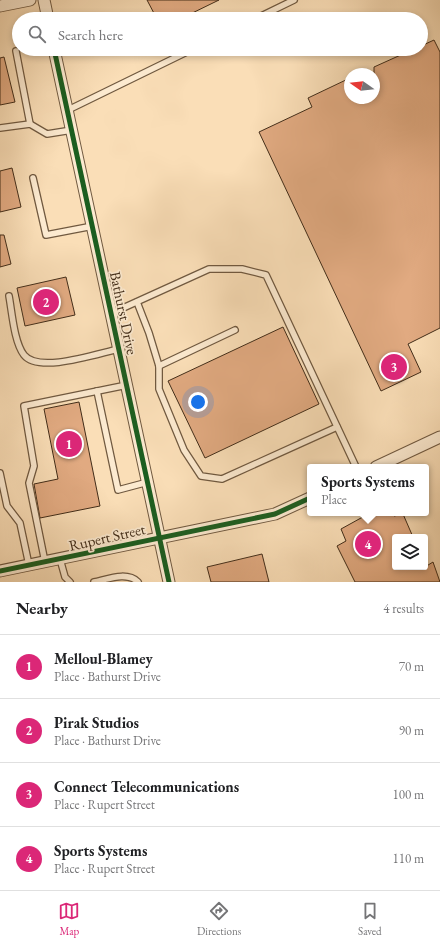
<!DOCTYPE html>
<html lang="en">
<head>
<meta charset="utf-8">
<style>
	body { margin:0; font-family:"EB Garamond",serif; background:#f6f6f6; color:#202124 }
	.controls { position:absolute; right:12px; bottom:12px; display:grid; overflow:hidden; border-radius:4px; box-shadow:0 2px 6px #0003 }
	.controls button { width:36px; height:36px; display:grid; place-items:center; padding:0; border:0; border-bottom:1px solid #e0e0e0; background:#fff; color:#202124; font:20px sans-serif }
	.compass { position:absolute; left:344px; top:68px; width:36px; height:36px; border-radius:50%; background:#fff; box-shadow:0 2px 6px #0003; rotate:284deg }
	.you { position:absolute; left:198px; top:402px; width:14px; height:14px; margin:-10px; border:3px solid #fff; border-radius:50%; background:#1a73e8; box-shadow:0 0 0 6px #1a73e833 }
	.badge { display:grid; place-items:center; width:26px; height:26px; border-radius:50%; background:#db2777; color:#fff; font-size:13px; font-weight:700 }
	.pin { position:absolute; translate:-50% -50%; border:2px solid #fff; box-shadow:0 1px 4px #0006 }
	.popup { position:absolute; left:307px; top:464px; width:122px; height:52px; box-sizing:border-box; display:grid; place-content:center; border-radius:4px; background:#fff; filter:drop-shadow(0 1px 3px #0005); font-size:13px; white-space:nowrap; color:#757577 }
	.popup b { font-size:15px; color:#202124 }
	.popup::after { content:''; position:absolute; left:50%; top:100%; margin-left:-8px; border:8px solid transparent; border-top-color:#fff }
	.list { margin:0; padding:0; list-style:none }
	h2 { display:flex; justify-content:space-between; align-items:center; height:52px; margin:0; padding:0 16px; font-size:17px }
	h2 small { font-size:13px; font-weight:400; color:#757577 }
	.list li { display:grid; grid-template-columns:26px 1fr auto; gap:12px; align-items:center; box-sizing:border-box; height:64px; padding:0 16px; border-top:1px solid #e0e0e0 }
	.list b { display:block; font-size:15px; white-space:nowrap }
	.list p { margin:0; font-size:13px; white-space:nowrap; color:#757577 }
	.list em { font-size:13px; font-style:normal; color:#757577 }
	.icon { flex:none; width:22px; height:22px; fill:none; stroke:currentColor; stroke-width:2; stroke-linecap:round; stroke-linejoin:round }
	.map { position:relative; flex:none; width:440px; height:582px; overflow:hidden }
	.search { position:absolute; background:#fff; box-shadow:0 2px 6px #0003; left:12px; right:12px; top:12px; height:44px; display:flex; align-items:center; gap:10px; box-sizing:border-box; padding:0 14px; border-radius:22px; color:#757577; font-size:15px }
	.sheet { height:308px; background:#fff }
	nav { display:flex; justify-content:space-around; align-items:center; box-sizing:border-box; height:56px; border-top:1px solid #e0e0e0; background:#fff; font-size:11px; color:#757577 }
	nav a { display:grid; justify-items:center; gap:2px }
	nav .on { color:#db2777 }
	.map>svg:first-child { display:block }
	.building { fill:#e1aa81; stroke:#422d19 }
	.lines { fill:none; stroke-linecap:round; stroke-linejoin:round }
	.service-casing { stroke:#705940; stroke-width:8 }
	.minor-casing { stroke:#705940; stroke-width:13 }
	.service { stroke:#fcead0; stroke-width:5.5 }
	.minor { stroke:#fcead0; stroke-width:11 }
	.cycleway-casing { stroke:#fcead0; stroke-width:8 }
	.cycleway { stroke:#1b5e20; stroke-width:5 }
	.labels { text-anchor:middle; dominant-baseline:central; stroke-width:3.5; stroke-linejoin:round; paint-order:stroke }
	.street-label { font-size:15px; fill:#422d19; stroke:#fcead0 }
</style>
</head>
<body>
<div class="map">
<svg width="440" height="582" viewBox="0 0 440 582">
	<rect width="100%" height="100%" fill="#fadeb7"/>
	<filter id="stains"><feTurbulence type="fractalNoise" baseFrequency=".005" numOctaves="4"/><feColorMatrix values="0 0 0 0 .2 0 0 0 0 .09 0 0 0 0 .02 0 0 0 .5 -.17"/></filter>
	<radialGradient id="worn" r=".72"><stop offset=".6" stop-color="#630" stop-opacity="0"/><stop offset="1" stop-color="#630" stop-opacity=".3"/></radialGradient>
	<g class="building">
		<polygon points="147,0 219,0 180,19 157,19"/>
		<polygon points="434,40 440,52 440,328 408,344 421,372 381,391 259,132 312,107 308,98 350,78 350,98 374,98 374,67 414,49 421,49 421,46"/>
		<polygon points="4,57 15,102 0,105 0,58"/>
		<polygon points="12,168 21,207 0,212 0,171"/>
		<polygon points="0,235 4,235 11,264 0,267"/>
		<polygon points="66,277 75,315 25,326 17,288"/>
		<polygon points="283,327 319,404 205,458 168,381"/>
		<polygon points="79,402 100,506 40,518 34,484 58,479 44,409"/>
		<polygon points="370,513 392,513 394,516 403,514 413,537 395,537 395,567 425,567 433,562 440,582 355,582 337,546 346,541 341,529"/>
		<polygon points="262,554 269,582 211,582 207,567"/>
	</g>
	<g class="lines">
		<defs>
			<g id="service">
				<polyline points="255,19 294,0"/>
				<polyline points="16,51 30,124"/>
				<polyline points="68,110 193,49"/>
				<polyline points="0,128 30,124 47,134 72,130"/>
				<polyline points="33,178 46,235 93,226"/>
				<path d="M9 296C12 312 14 342 24 355 39 374 99 353 119 349"/>
				<polyline points="137,302 149,333 159,366 159,389 184,450 201,476 222,479 337,427"/>
				<polyline points="112,313 209,269 242,269 266,275 356,467"/>
				<polyline points="159,366 235,330"/>
				<polyline points="97,391 118,490 148,482"/>
				<polyline points="0,473 7,506 20,523 29,565"/>
				<polyline points="60,559 65,577 70,582"/>
				<polyline points="45,562 29,483 34,466 24,406 127,385"/>
				<path d="M94 582C108 579 127 571 138 582"/>
			</g>
			<g id="minor">
				<polyline points="44,0 48,19"/>
				<polyline points="0,6 30,0"/>
				<polyline points="54,49 169,582"/>
				<polyline points="376,467 440,437"/>
				<polyline points="0,571 275,514 310,498"/>
			</g>
		</defs>
		<use href="#service" class="service-casing"/>
		<use href="#minor" class="minor-casing"/>
		<use href="#service" class="service"/>
		<use href="#minor" class="minor"/>
		<defs>
			<g id="cycleway">
				<polyline points="54,49 169,582"/>
				<polyline points="0,571 275,514 310,498"/>
			</g>
		</defs>
		<use href="#cycleway" class="cycleway-casing"/>
		<use href="#cycleway" class="cycleway"/>
	</g>
	<g class="labels">
		<g class="street-label">
			<text transform="translate(124 313) rotate(78)">Bathurst Drive</text>
			<text transform="translate(107 537) rotate(-13)">Rupert Street</text>
		</g>
	</g>
	<rect width="100%" height="100%" filter="url(#stains)"/>
	<rect width="100%" height="100%" fill="url(#worn)"/>
</svg>
<div class="controls">
<button><svg class="icon" aria-label="layers" viewBox="0 0 24 24"><path d="M12 4l9 5-9 5-9-5zM3 14l9 5 9-5"/></svg></button>
</div>
<svg class="compass" viewBox="-18 -18 36 36"><path d="M0-13l5 13h-10z" fill="#e53935"/><path d="M0 13l5-13h-10z" fill="#757577"/></svg>
<div class="you"></div>
<div class="pin badge" style="left:69px;top:444px">1</div>
<div class="pin badge" style="left:46px;top:302px">2</div>
<div class="pin badge" style="left:394px;top:367px">3</div>
<div class="pin badge" style="left:368px;top:544px">4</div>
<div class="popup"><b>Sports Systems</b>Place</div>
<div class="search"><svg class="icon" aria-label="search" viewBox="0 0 24 24"><circle cx="10" cy="10" r="6"/><path d="M15 15l6 6"/></svg>Search here</div>
</div>
<section class="sheet">
<h2>Nearby<small>4 results</small></h2>
<ul class="list">
<li><span class="badge">1</span><div><b>Melloul-Blamey</b><p>Place · Bathurst Drive</p></div><em>70 m</em></li>
<li><span class="badge">2</span><div><b>Pirak Studios</b><p>Place · Bathurst Drive</p></div><em>90 m</em></li>
<li><span class="badge">3</span><div><b>Connect Telecommunications</b><p>Place · Rupert Street</p></div><em>100 m</em></li>
<li><span class="badge">4</span><div><b>Sports Systems</b><p>Place · Rupert Street</p></div><em>110 m</em></li>
</ul>
</section>
<nav>
<a class="on"><svg class="icon" aria-label="map" viewBox="0 0 24 24"><path d="M3 6l6-2 6 2 6-2v14l-6 2-6-2-6 2zM9 4v14M15 6v14"/></svg>Map</a>
<a><svg class="icon" aria-label="directions" viewBox="0 0 24 24"><path d="M12 3l9 9-9 9-9-9zM9 14v-3h6M13 9l2 2-2 2"/></svg>Directions</a>
<a><svg class="icon" aria-label="saved" viewBox="0 0 24 24"><path d="M7 4h10v16l-5-4-5 4z"/></svg>Saved</a>
</nav>
</body>
</html>
